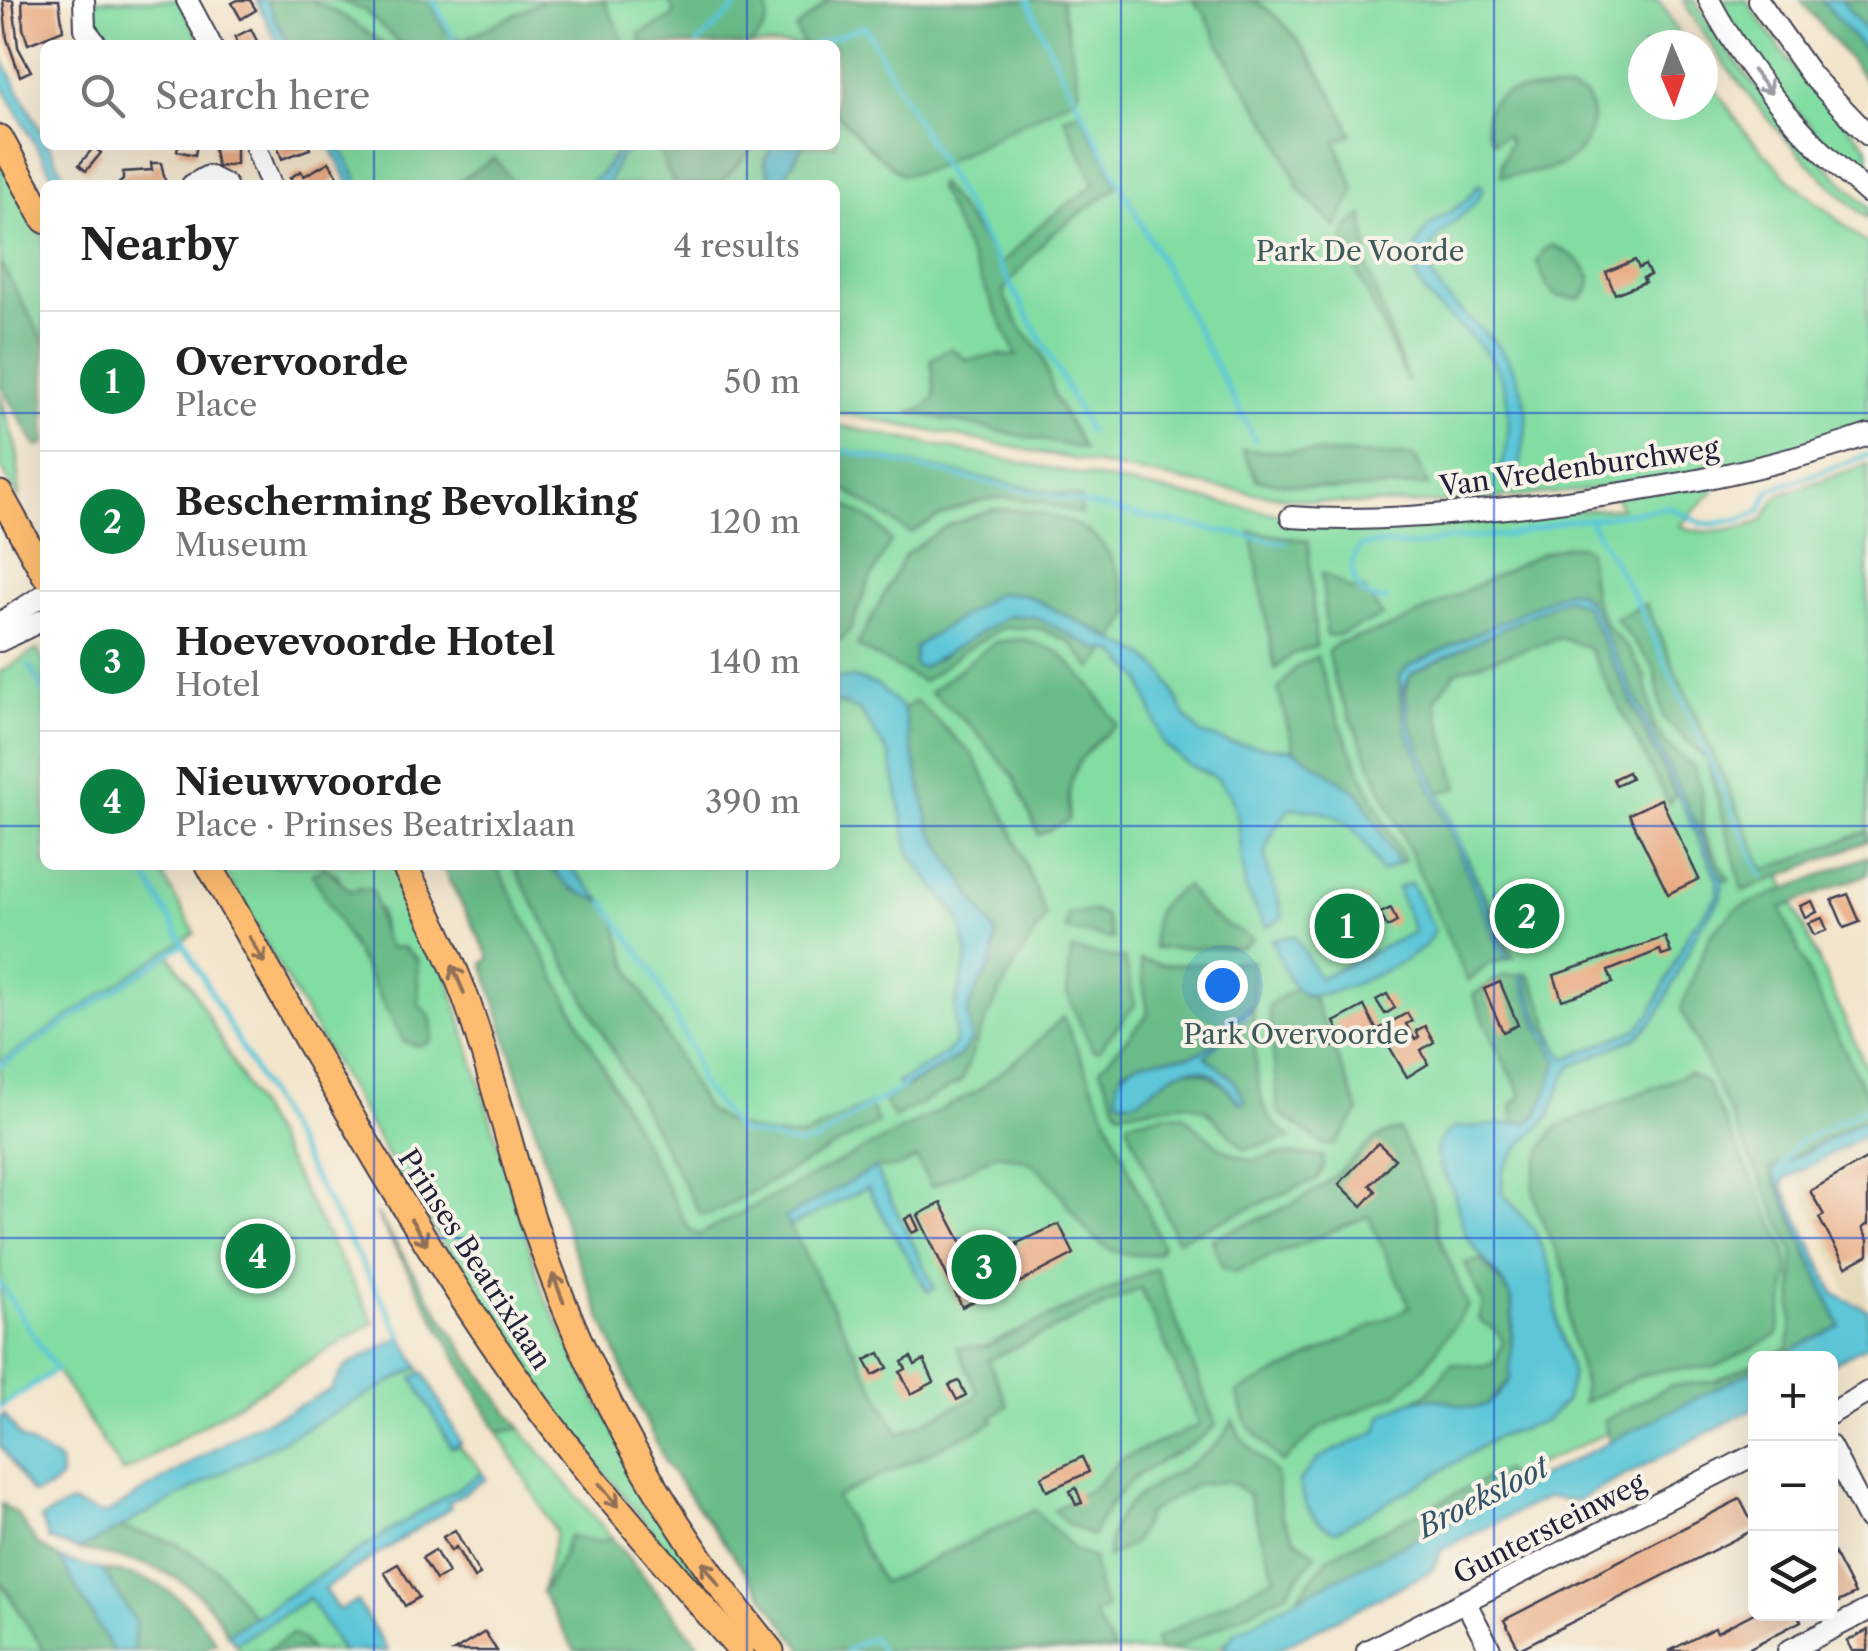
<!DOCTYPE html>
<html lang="en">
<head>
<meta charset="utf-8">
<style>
	body { margin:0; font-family:"Libre Caslon Text",serif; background:#f2f2f2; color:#222 }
	.controls { position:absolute; right:30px; bottom:30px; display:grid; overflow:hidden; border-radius:15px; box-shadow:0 10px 40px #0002 }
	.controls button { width:90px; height:90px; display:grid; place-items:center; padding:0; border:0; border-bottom:2px solid #e0e0e0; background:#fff; color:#222; font:50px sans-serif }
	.compass { position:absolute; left:1628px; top:30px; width:90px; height:90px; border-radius:50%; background:#fff; box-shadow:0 10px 40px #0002; rotate:178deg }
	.you { position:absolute; left:1222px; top:985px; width:35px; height:35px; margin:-25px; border:8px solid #fff; border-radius:50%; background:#1a73e8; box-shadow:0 0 0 15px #1a73e833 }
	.badge { display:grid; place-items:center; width:65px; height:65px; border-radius:50%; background:#0b8043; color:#fff; font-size:32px; font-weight:700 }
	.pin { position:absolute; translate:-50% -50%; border:5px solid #fff; box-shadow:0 2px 10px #0006 }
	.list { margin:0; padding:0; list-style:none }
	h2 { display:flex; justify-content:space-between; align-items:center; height:130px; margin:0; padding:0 40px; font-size:42px }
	h2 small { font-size:32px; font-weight:400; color:#767676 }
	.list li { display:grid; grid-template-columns:65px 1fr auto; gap:30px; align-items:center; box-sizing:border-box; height:140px; padding:0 40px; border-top:2px solid #e0e0e0 }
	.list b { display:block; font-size:38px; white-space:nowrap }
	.list p { margin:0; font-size:32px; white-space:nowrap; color:#767676 }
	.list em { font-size:32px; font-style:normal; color:#767676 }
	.icon { flex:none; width:55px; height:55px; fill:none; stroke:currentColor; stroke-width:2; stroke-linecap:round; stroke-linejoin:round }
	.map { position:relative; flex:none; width:1868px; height:1651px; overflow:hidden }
	.search { position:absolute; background:#fff; box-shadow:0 10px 40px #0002; left:40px; top:40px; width:800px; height:110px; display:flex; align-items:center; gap:25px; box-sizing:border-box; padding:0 35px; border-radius:15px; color:#767676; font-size:38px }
	.panel { position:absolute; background:#fff; box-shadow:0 10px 40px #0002; left:40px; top:180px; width:800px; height:690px; border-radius:15px }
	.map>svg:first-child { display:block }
	.built { fill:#e6daba }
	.green { fill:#82dda3; stroke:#52806f; stroke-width:2.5; fill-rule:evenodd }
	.forest { fill:#69bc89; stroke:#466f62; stroke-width:2.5; fill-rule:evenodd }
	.water { fill:#5dc7d8; stroke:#40748a; stroke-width:2.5 }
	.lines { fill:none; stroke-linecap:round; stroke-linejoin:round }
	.stream { stroke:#5dc7d8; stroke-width:5 }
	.building { fill:#e9ab83 }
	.minor-casing { stroke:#413f51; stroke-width:24 }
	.major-casing { stroke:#413f51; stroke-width:29 }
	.minor { stroke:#fff; stroke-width:20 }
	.major { stroke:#febc70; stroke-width:25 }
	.oneway { stroke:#9c9ca7 }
	.oneway2 { stroke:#906f56 }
	.grid { fill:none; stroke:#1d4ed8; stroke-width:2.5; stroke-opacity:0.55 }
	.labels { text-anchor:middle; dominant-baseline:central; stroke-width:8; stroke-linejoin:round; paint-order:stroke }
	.park-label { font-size:28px; fill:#3f5a5a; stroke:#f7f3e8 }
	.street-label { font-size:28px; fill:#22223b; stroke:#f7f3e8 }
	.water-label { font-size:30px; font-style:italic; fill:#34546a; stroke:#f7f3e8 }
</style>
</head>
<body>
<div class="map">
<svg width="1868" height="1651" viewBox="0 0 1868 1651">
	<rect width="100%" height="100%" fill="#f7f3e8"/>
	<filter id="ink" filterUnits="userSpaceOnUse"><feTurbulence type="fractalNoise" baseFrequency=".01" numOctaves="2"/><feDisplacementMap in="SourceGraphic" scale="20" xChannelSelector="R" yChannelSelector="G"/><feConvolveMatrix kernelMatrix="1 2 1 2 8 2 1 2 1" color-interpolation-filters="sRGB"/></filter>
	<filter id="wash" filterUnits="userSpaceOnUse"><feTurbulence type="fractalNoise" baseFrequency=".0048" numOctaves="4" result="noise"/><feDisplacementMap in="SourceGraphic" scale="40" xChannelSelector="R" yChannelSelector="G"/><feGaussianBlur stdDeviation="2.25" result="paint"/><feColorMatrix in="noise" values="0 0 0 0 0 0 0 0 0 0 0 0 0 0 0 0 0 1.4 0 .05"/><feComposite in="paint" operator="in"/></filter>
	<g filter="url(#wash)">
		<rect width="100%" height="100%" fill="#f3e5cc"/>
		<polygon class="built" points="1868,1134 1868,1339 1796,1173"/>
		<g class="green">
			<polygon points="90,0 180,0 203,45 102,45 94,29"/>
			<path d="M260 0H1659L1686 45H1643V105H1703V72L1745 132 1791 181 1868 245V425L1843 436 1740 463 1680 526C1707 537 1736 531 1762 521L1777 496 1868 464V831L1777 867 1868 1072V1099L1775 1146 1772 1170 1830 1311 1813 1341 1773 1358H1756L1755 1366 1448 1505 1327 1587 1211 1651H811L465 865H835V425L1308 520 1452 518 1621 508 1612 488 1441 503 1352 504 1310 501 1214 487 835 412V185H358L337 145H835V45H284Z"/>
			<path d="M1683 0H1694C1743 78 1800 144 1868 206V219C1794 155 1733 84 1683 0Z"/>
			<polygon points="1715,0 1746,0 1798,73 1868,147 1868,182 1821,138 1776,88"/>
			<polygon points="0,158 45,238 45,343 0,262"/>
			<polygon points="0,393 18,455 19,499 0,465"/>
			<polygon points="37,650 45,664 45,865 157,865 195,933 0,1062 0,672"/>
			<path d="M221 865H393L443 960 543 1293 598 1404 760 1651H751L562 1421 515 1352 405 1186ZM325 868 337 874 342 886 380 910 383 939 390 948 403 947 417 959 419 1005Z"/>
			<polygon points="170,955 193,989 374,1322 123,1473 56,1370 0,1407 0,1067"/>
			<path d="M419 1367C424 1386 448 1435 461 1449 470 1459 475 1459 482 1473L254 1617 216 1569 175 1543 120 1528Z"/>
			<polygon points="521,1429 612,1538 598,1542 569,1537 559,1564 542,1593 556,1532 498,1432"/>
			<polygon points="0,1581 44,1651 0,1651"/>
			<polygon points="309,1598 342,1651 311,1651 303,1640 292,1634 266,1651 240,1651 236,1643"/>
		</g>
		<g class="forest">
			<polygon points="266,0 311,0 342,15 385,45 289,45"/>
			<polygon points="338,0 436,0 433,9 445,31 462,40 545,0 604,0 624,42 619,45 402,45 364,10"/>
			<path d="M669 0H763C775 17 764 33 750 45H644L639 34 671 18 674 11Z"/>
			<polygon points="829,0 1061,0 1080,90 1073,98 929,170 902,175 866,145 835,111 835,45 803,45 796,29"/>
			<path d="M1192 0C1209 0 1240 0 1255 2 1295 20 1334 96 1352 134L1336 142 1355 190 1336 228 1299 189 1278 138 1227 59 1203 11Z"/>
			<polygon points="1801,0 1822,0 1868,55 1868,83"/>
			<polygon points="1841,0 1868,0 1868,34"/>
			<path d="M1569 90 1586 96C1594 112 1594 125 1586 141 1570 172 1534 173 1501 176V163L1510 143 1506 135 1494 142C1486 133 1484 124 1487 112 1494 83 1546 91 1569 90Z"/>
			<polygon points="1080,112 1118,186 1048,237 1004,289 1005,298 1022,330 1041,352 1056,400 1084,449 909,412 924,408 935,397 931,359 951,348 967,360 999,355 1017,356 937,186 939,183 1001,264 1039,226 1095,184 1064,117"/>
			<polygon points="660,145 756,145 720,183 675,185 665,168"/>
			<polygon points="494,158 516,185 453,185"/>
			<path d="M1364 215 1368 270 1408 382 1345 245C1343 228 1350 224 1364 215Z"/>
			<path d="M1552 245C1573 253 1608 278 1580 299L1556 296 1548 288 1537 262 1544 250Z"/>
			<polygon points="0,262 45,343 45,443 37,447 0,385"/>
			<path d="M835 448 1081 498V514C1003 489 981 492 910 533L835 482Z"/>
			<polygon points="1242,450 1415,456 1428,485 1337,490 1257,480"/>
			<polygon points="835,498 877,524 891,541 868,584 851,628 840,641 835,639"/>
			<path d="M995 509C1028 510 1075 516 1099 541 1117 559 1123 589 1131 613L1115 639 1023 594 937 660C965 641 999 607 1034 617 1056 623 1078 639 1098 649L1108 650 1092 669 1070 642 1039 628H1002L962 652 923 682 857 646 905 555 946 526Z"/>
			<polygon points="1251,531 1308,541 1316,646 1292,654 1275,669"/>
			<path d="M1566 546H1580L1588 550 1593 596 1606 625 1629 650 1645 677 1654 726 1665 743 1693 766 1702 790 1703 832 1729 880 1723 881 1591 604 1578 592 1566 591 1409 666 1400 676C1397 717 1415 748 1433 783 1420 750 1396 710 1411 674L1565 598 1585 605 1675 794 1669 804 1588 647 1560 638 1456 671 1435 700 1458 788 1437 793 1514 958 1488 964 1468 982 1334 681 1328 651 1338 643 1392 627 1542 553Z"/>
			<polygon points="1322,573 1352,590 1363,589 1383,616 1338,635 1326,636"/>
			<polygon points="1646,604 1765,870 1868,831 1868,841 1743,891 1707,760 1663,718 1654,667 1615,619"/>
			<path d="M1023 639 1059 652 1091 686 1117 724C1078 758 1067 766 1069 820L1039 835 1014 777 971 726 930 692 995 642Z"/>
			<path d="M1317 656C1336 727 1372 794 1404 861L1398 864 1360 794 1294 750 1278 690 1295 668Z"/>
			<path d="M916 701 973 755 1009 824 1046 916C1011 969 982 1020 962 1081L894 1118 884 1101 960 1056 971 1040 968 1010 975 992 992 964 996 935 930 828 903 709Z"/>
			<polygon points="1868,856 1868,874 1781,908 1819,998 1868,1098 1868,1117 1770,1169 1840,1326 1777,1358 1765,1358 1788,1348 1792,1326 1794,1252 1681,1009 1710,935 1736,909"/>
			<path d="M441 865H496L688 1227 698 1235 977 1091 1029 1050 1063 1017 1162 1245 1158 1253C1083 1268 1082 1204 1034 1165 1025 1158 1008 1157 997 1154L931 1187 916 1158 900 1167 875 1168 786 1219 899 1434 975 1397 977 1391 957 1347H984L1156 1268 1216 1425C1195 1446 1166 1457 1141 1473 1119 1488 1104 1512 1092 1536L1065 1522 1054 1510 1096 1486 1121 1459 1200 1425 1141 1288 988 1360 1008 1406 992 1416 994 1422 836 1497 883 1583 1035 1510 1074 1550 1093 1558 1099 1592 1107 1608 1094 1615 1114 1651H804L666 1464 631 1389 572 1246 483 963 490 958Z"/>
			<polygon points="513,865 553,865 554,872 572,889 605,902 613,913 629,967 706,1109 731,1125 772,1136 804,1136 869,1104 878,1123 711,1214 700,1214"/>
			<path d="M325 868C338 874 339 885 352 891L360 888 372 890C379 908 378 933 390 948L402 947 417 959 419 1005C433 1015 433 1024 432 1040 423 1048 414 1046 404 1041L312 873Z"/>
			<path d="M1186 886C1211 922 1217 919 1253 939L1242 948H1154C1151 913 1157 903 1186 886Z"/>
			<polygon points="1094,911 1105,916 1113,939 1066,930 1068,914"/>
			<polygon points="1071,950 1125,959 1135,1005 1098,1051 1093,1050 1067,994"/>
			<path d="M1140 960 1164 965 1253 961C1254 997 1252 1080 1265 1109 1270 1122 1281 1130 1291 1138L1245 1149 1206 1110 1187 1103 1119 1112 1100 1069 1148 1014ZM1249 1008 1250 1013 1204 1056 1233 1079 1238 1102C1205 1056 1174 1071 1123 1071 1149 1052 1178 1066 1201 1052 1219 1042 1233 1020 1249 1008Z"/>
			<path d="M1504 975H1529C1546 1003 1549 1033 1563 1062L1536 1116 1529 1122 1514 1125 1512 1105 1522 1095 1494 1043 1473 995Z"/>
			<polygon points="1295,988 1306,996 1313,997 1359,1111 1336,1144 1325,1145 1278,1112 1269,1005"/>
			<path d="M1689 1073 1706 1083 1785 1248 1789 1270 1778 1335 1715 1367 1665 1370 1638 1376 1583 1403C1587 1372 1575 1357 1570 1329 1567 1311 1571 1293 1566 1275 1554 1235 1521 1204 1539 1159 1543 1147 1548 1135 1558 1127Z"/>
			<polygon points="1166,1114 1183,1115 1220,1148 1251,1161 1277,1154 1323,1156 1324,1167 1317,1179 1177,1240 1128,1126 1129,1121"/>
			<path d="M1399 1130 1431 1198 1438 1234 1468 1306 1422 1370 1398 1393 1318 1429 1282 1463 1247 1423 1237 1393 1410 1307 1368 1216 1235 1272 1222 1267 1212 1239C1257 1219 1307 1203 1342 1170 1359 1154 1375 1133 1399 1130Z"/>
			<polygon points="376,1213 462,1348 521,1429 498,1432"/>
			<polygon points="1482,1260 1509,1294 1512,1308 1510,1379 1488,1404 1473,1409 1459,1408 1442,1400 1416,1399 1428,1393 1452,1363 1484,1367 1495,1362 1503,1342 1497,1331 1479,1320 1483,1304 1465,1263"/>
			<polygon points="1755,1363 1755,1369 1609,1443 1604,1420 1670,1386 1716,1381"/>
			<path d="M1233 1420 1241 1438 1276 1474 1281 1514 1295 1539 1316 1554 1286 1593 1170 1651H1159L1155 1639 1275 1577 1248 1495 1235 1484 1222 1482 1198 1484 1161 1505 1148 1513 1134 1542 1108 1557C1108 1477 1207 1481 1233 1420Z"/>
			<polygon points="1504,1470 1518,1489 1296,1599 1330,1556"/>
			<polygon points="2,1504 17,1514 37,1544 60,1559 113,1651 44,1651 0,1579"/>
			<path d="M120 1528 175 1543 216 1569 254 1617 227 1634C197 1571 142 1561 79 1550Z"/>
			<polygon points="569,1536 598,1542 612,1538 704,1651 575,1651 542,1593 559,1564"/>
			<path d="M103 1570C158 1577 185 1595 216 1642L200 1651H133L135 1622Z"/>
			<polygon points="292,1634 303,1640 311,1651 266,1651"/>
		</g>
		<g class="water">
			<polygon points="256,0 266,0 289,45 279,45"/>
			<polygon points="1822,0 1841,0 1868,34 1868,55"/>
			<polygon points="0,54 45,139 45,145 49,145 69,185 58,185 0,82"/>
			<polygon points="330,145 340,145 360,185 350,185"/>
			<polygon points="621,145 640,145 620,156 607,185 588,185 601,174"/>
			<polygon points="773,145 803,145 780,185 773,185 764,161"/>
			<path d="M1479 184 1483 187C1475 216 1431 228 1429 260 1428 294 1479 322 1499 347 1512 362 1521 384 1525 403 1529 424 1522 450 1519 471L1503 475 1500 473C1511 437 1514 401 1496 367 1476 327 1386 293 1422 235 1432 218 1450 214 1464 202 1470 197 1474 189 1479 184Z"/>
			<path d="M1566 591 1577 592 1591 604 1723 881 1721 899 1698 930 1657 1017 1637 1037 1573 1065 1564 1078 1549 1117 1520 1146 1503 1170 1502 1192 1534 1229 1553 1275 1558 1325 1572 1375 1565 1402 1544 1422 1495 1438 1424 1482 1335 1531C1312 1523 1303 1504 1299 1481L1319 1458 1376 1432 1383 1415C1394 1409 1407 1401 1420 1399 1463 1395 1475 1431 1510 1379 1509 1358 1517 1312 1509 1294 1500 1274 1479 1258 1468 1238 1460 1225 1459 1208 1454 1194 1446 1172 1419 1149 1454 1128L1529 1122 1539 1113 1558 1061 1536 1022 1520 975 1524 973 1539 1019 1565 1059 1637 1029 1651 1013 1690 930 1717 897V880L1708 859 1599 633 1585 605 1565 598 1411 674 1405 687 1410 724 1509 957 1504 959 1406 729 1400 676 1409 666Z"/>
			<path d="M997 593 1023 594 1146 656 1165 674 1185 716 1201 734 1231 743 1294 750 1360 794 1398 864 1381 872C1358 827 1345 810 1290 808 1246 863 1273 863 1283 918L1266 927 1245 888 1238 819 1230 794 1217 778 1188 765 1163 743 1141 679 1115 652 1098 649 1035 617 1010 615 921 668 914 665 915 647Z"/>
			<polygon points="835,678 855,678 877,685 903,709 930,828 996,935 992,964 975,992 968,1010 971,1040 960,1056 903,1088 897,1083 941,1057 955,1044 955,1006 968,955 960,920 910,854 890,756 859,710 835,702"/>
			<path d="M553 865H572L576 873 604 902C584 894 560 887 553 865Z"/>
			<path d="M1411 883 1434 929C1431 939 1425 947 1416 953 1397 967 1321 1004 1302 993 1287 985 1279 955 1272 940L1295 936 1319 978 1414 932 1397 888Z"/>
			<path d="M1249 1007 1251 1013 1205 1056 1233 1079 1245 1101 1242 1104C1230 1094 1223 1079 1208 1072 1167 1053 1148 1116 1117 1098V1080C1137 1051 1166 1063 1196 1054 1214 1048 1235 1021 1249 1007Z"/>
			<polygon points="1868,1118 1868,1133 1784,1180 1783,1187 1835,1294 1868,1310 1868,1345 1831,1364 1830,1358 1777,1358 1840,1326 1772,1170"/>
			<polygon points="875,1168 935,1288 928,1292 867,1188 789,1227 785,1218"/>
			<polygon points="402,1336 419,1367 79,1550 49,1540 41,1519 70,1503 104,1515 251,1427 285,1413 331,1389 345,1367"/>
			<polygon points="1755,1369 1755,1408 1576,1501 1548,1497 1441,1550 1433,1570 1274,1651 1222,1651 1234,1633 1296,1599"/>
			<polygon points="424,1372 461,1443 452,1448 413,1378"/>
			<polygon points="4,1414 21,1438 60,1462 61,1478 49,1489 32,1494 0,1445 0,1417"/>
			<polygon points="482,1473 486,1479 448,1503 451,1507 324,1589 338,1610 357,1601 388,1651 342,1651 309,1598 236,1643 227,1634"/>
			<polygon points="60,1559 103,1570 135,1622 133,1651 113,1651"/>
		</g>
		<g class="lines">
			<g class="stream">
				<polyline points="433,0 457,45"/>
				<polyline points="1028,0 1053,56 1255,440"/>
				<polyline points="697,45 743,0"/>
				<path d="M812 45 865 26C937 163 1020 293 1089 431"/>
				<polyline points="835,449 1154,519 1286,543"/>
				<polyline points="1589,519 1669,507 1701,523 1713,524 1742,519 1760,511 1769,490 1868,455"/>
				<path d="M1387 600C1358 605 1342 569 1360 547L1373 544 1416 546 1448 539 1510 535 1569 520 1589 519 1639 606 1762 876"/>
				<polyline points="29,665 45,693"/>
				<polyline points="140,865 402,1336"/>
				<polyline points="604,902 650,967 692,1050 700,1083 738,1131 800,1145 817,1141 862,1110 903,1088"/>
				<polyline points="0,1065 184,944"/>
				<polyline points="1779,1170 1795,1144 1868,1107"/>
				<polyline points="0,1283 56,1370 0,1407"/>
				<polyline points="846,1651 872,1637 881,1651"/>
			</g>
		</g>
		<g id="blocks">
			<g class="building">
				<polygon points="3,0 13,0 18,47 31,71 20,76 7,39"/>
				<polygon points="22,0 59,0 63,30 28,44 23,28"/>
				<polygon points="238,0 250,0 256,10 241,19 232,3"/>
				<polygon points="251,29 259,45 231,45 237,42 235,37"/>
				<polygon points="178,145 197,145 195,155 177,151"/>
				<polygon points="213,145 236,145 236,164 217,167"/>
				<polygon points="277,145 309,145 310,149 282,159"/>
				<polygon points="94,147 101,153 86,171 79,165"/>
				<polygon points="329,162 338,176 329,185 290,185 293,183 290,178 301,171 304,176"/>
				<polygon points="151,163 161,163 165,180 163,185 117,185 123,180 123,172 152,170"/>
				<polygon points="1635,260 1639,268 1645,265 1650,275 1643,278 1645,282 1615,294 1606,272"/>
				<polygon points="1628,772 1631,778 1616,785 1613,779"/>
				<polygon points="1661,799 1699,879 1668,894 1629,814"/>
				<polygon points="1848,894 1860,922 1844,928 1832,900"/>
				<polygon points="1363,897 1378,931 1331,952 1316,920"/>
				<polygon points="1812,901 1817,912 1805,917 1800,906"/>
				<polygon points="1391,908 1397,922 1387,927 1380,913"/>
				<polygon points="1532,908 1547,928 1527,943 1512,923"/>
				<polygon points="1822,918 1827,930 1814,935 1808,923"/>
				<polygon points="1665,937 1671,953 1662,956 1660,950 1608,971 1613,983 1562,1000 1554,975"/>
				<polygon points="1500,982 1518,1025 1503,1032 1484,989"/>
				<polygon points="1387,994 1395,1008 1385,1014 1376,1000"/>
				<polygon points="1364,1006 1377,1031 1359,1041 1356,1035 1330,1048 1326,1041 1340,1034 1334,1022"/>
				<polygon points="1407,1013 1412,1021 1406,1024 1415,1040 1419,1037 1416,1031 1425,1026 1434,1042 1421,1050 1428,1064 1407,1077 1379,1029"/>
				<polygon points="1378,1143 1395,1159 1370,1185 1376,1191 1362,1206 1339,1184"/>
				<polygon points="1868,1158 1868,1224 1862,1228 1868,1240 1868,1255 1846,1267 1819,1218 1824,1215 1810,1191"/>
				<polygon points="941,1203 973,1264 990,1255 992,1259 1018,1245 1017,1243 1059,1224 1074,1254 1007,1289 1005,1285 962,1307 918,1215"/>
				<polygon points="912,1215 919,1230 912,1233 905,1219"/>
				<polygon points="880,1353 888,1368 873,1375 865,1360"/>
				<polygon points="911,1357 915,1365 924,1360 934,1382 911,1394 900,1372 906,1369 902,1362"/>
				<polygon points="959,1381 966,1395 957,1400 949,1385"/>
				<polygon points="1082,1457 1089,1472 1047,1491 1041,1477"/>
				<polygon points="1076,1488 1082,1503 1076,1505 1070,1491"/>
				<polygon points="1740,1499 1755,1529 1519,1649 1504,1620"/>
				<polygon points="455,1530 480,1575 474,1578 456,1547 451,1551 443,1537"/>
				<polygon points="1830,1546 1855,1594 1830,1606"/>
				<polygon points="435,1550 448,1573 436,1580 422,1558"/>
				<polygon points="398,1564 419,1597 405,1606 384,1572"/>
				<polygon points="1756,1612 1797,1614 1801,1621 1744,1651 1669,1651 1715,1628 1717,1632"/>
				<polygon points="1868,1630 1868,1651 1852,1651 1847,1641"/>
				<polygon points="485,1632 497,1651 454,1651"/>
			</g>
		</g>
	</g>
	<g filter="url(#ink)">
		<use href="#blocks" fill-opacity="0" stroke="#413f51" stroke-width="2.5"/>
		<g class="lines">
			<defs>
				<g id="minor">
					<polyline points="84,0 85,29 97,45"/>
					<polyline points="187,0 211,45"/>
					<path d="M1709 0C1748 74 1804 139 1868 193"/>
					<polyline points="1758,0 1811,75 1868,135"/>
					<polyline points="255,145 271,185"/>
					<polyline points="192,185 208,176 226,185"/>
					<path d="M1291 517C1372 523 1454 514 1534 505 1648 491 1759 473 1868 435"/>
					<polyline points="0,623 45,594"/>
					<polyline points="0,641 45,619"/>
					<polyline points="1830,1414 1868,1392"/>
					<polyline points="1830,1446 1868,1519"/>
					<polyline points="1465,1601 1491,1651"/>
					<polyline points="1367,1651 1756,1454"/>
					<polyline points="1788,1651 1868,1610"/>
				</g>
				<g id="major">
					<polyline points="0,138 45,220"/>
					<polyline points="0,494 45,575"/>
					<path d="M209 865C312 1047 409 1230 532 1399 596 1487 670 1569 741 1651"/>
					<path d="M404 865C426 908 448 951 465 996 492 1070 509 1147 533 1221 585 1377 666 1525 771 1651"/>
				</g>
			</defs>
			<use href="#minor" class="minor-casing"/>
			<use href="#major" class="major-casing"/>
			<use href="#minor" class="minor"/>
			<use href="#major" class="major"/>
		</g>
		<defs><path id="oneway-shaft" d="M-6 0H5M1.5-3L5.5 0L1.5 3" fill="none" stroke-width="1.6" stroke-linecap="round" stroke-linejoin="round" transform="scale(2.5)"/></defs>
		<use class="oneway" href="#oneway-shaft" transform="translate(1762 82) rotate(51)"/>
		<g class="oneway2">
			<use href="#oneway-shaft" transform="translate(257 950) rotate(61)"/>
			<use href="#oneway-shaft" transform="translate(458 979) rotate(-113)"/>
			<use href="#oneway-shaft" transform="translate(419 1232) rotate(58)"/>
			<use href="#oneway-shaft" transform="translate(558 1288) rotate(-111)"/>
			<use href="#oneway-shaft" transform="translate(609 1495) rotate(50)"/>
			<use href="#oneway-shaft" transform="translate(711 1574) rotate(-126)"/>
		</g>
	</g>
	<path class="grid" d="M374 0V45M747 0V45M1121 0V1651M1494 0V1651M374 145V185M747 145V185M0 413H45M835 413H1868M0 826H45M835 826H1868M374 865V1651M747 865V1651M0 1238H1868"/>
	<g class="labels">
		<g class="park-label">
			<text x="1360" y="251">Park De Voorde</text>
			<text x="1296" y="1034">Park Overvoorde</text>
		</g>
		<g class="street-label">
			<text transform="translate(1579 467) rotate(-8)">Van Vredenburchweg</text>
			<text transform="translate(475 1259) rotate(57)">Prinses Beatrixlaan</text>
			<text transform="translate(1549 1528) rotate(-27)">Guntersteinweg</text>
		</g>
		<g class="water-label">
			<text transform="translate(1483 1497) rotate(-27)">Broeksloot</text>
		</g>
	</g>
</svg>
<div class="controls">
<button>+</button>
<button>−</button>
<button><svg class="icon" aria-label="layers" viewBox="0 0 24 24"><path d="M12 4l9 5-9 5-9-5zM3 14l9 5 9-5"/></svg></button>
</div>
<svg class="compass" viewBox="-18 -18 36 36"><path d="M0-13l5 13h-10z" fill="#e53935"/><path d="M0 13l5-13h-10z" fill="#767676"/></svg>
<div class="you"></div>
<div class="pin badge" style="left:1347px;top:926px">1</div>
<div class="pin badge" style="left:1527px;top:916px">2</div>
<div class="pin badge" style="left:984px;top:1267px">3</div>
<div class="pin badge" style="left:258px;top:1256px">4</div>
<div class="search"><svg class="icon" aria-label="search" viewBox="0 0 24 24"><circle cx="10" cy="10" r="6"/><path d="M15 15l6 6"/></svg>Search here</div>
<section class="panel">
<h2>Nearby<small>4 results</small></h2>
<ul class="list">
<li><span class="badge">1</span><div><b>Overvoorde</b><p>Place</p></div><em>50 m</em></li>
<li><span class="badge">2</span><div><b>Bescherming Bevolking</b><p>Museum</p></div><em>120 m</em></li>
<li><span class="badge">3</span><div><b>Hoevevoorde Hotel</b><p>Hotel</p></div><em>140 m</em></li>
<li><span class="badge">4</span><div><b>Nieuwvoorde</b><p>Place · Prinses Beatrixlaan</p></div><em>390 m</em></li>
</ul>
</section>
</div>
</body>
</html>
